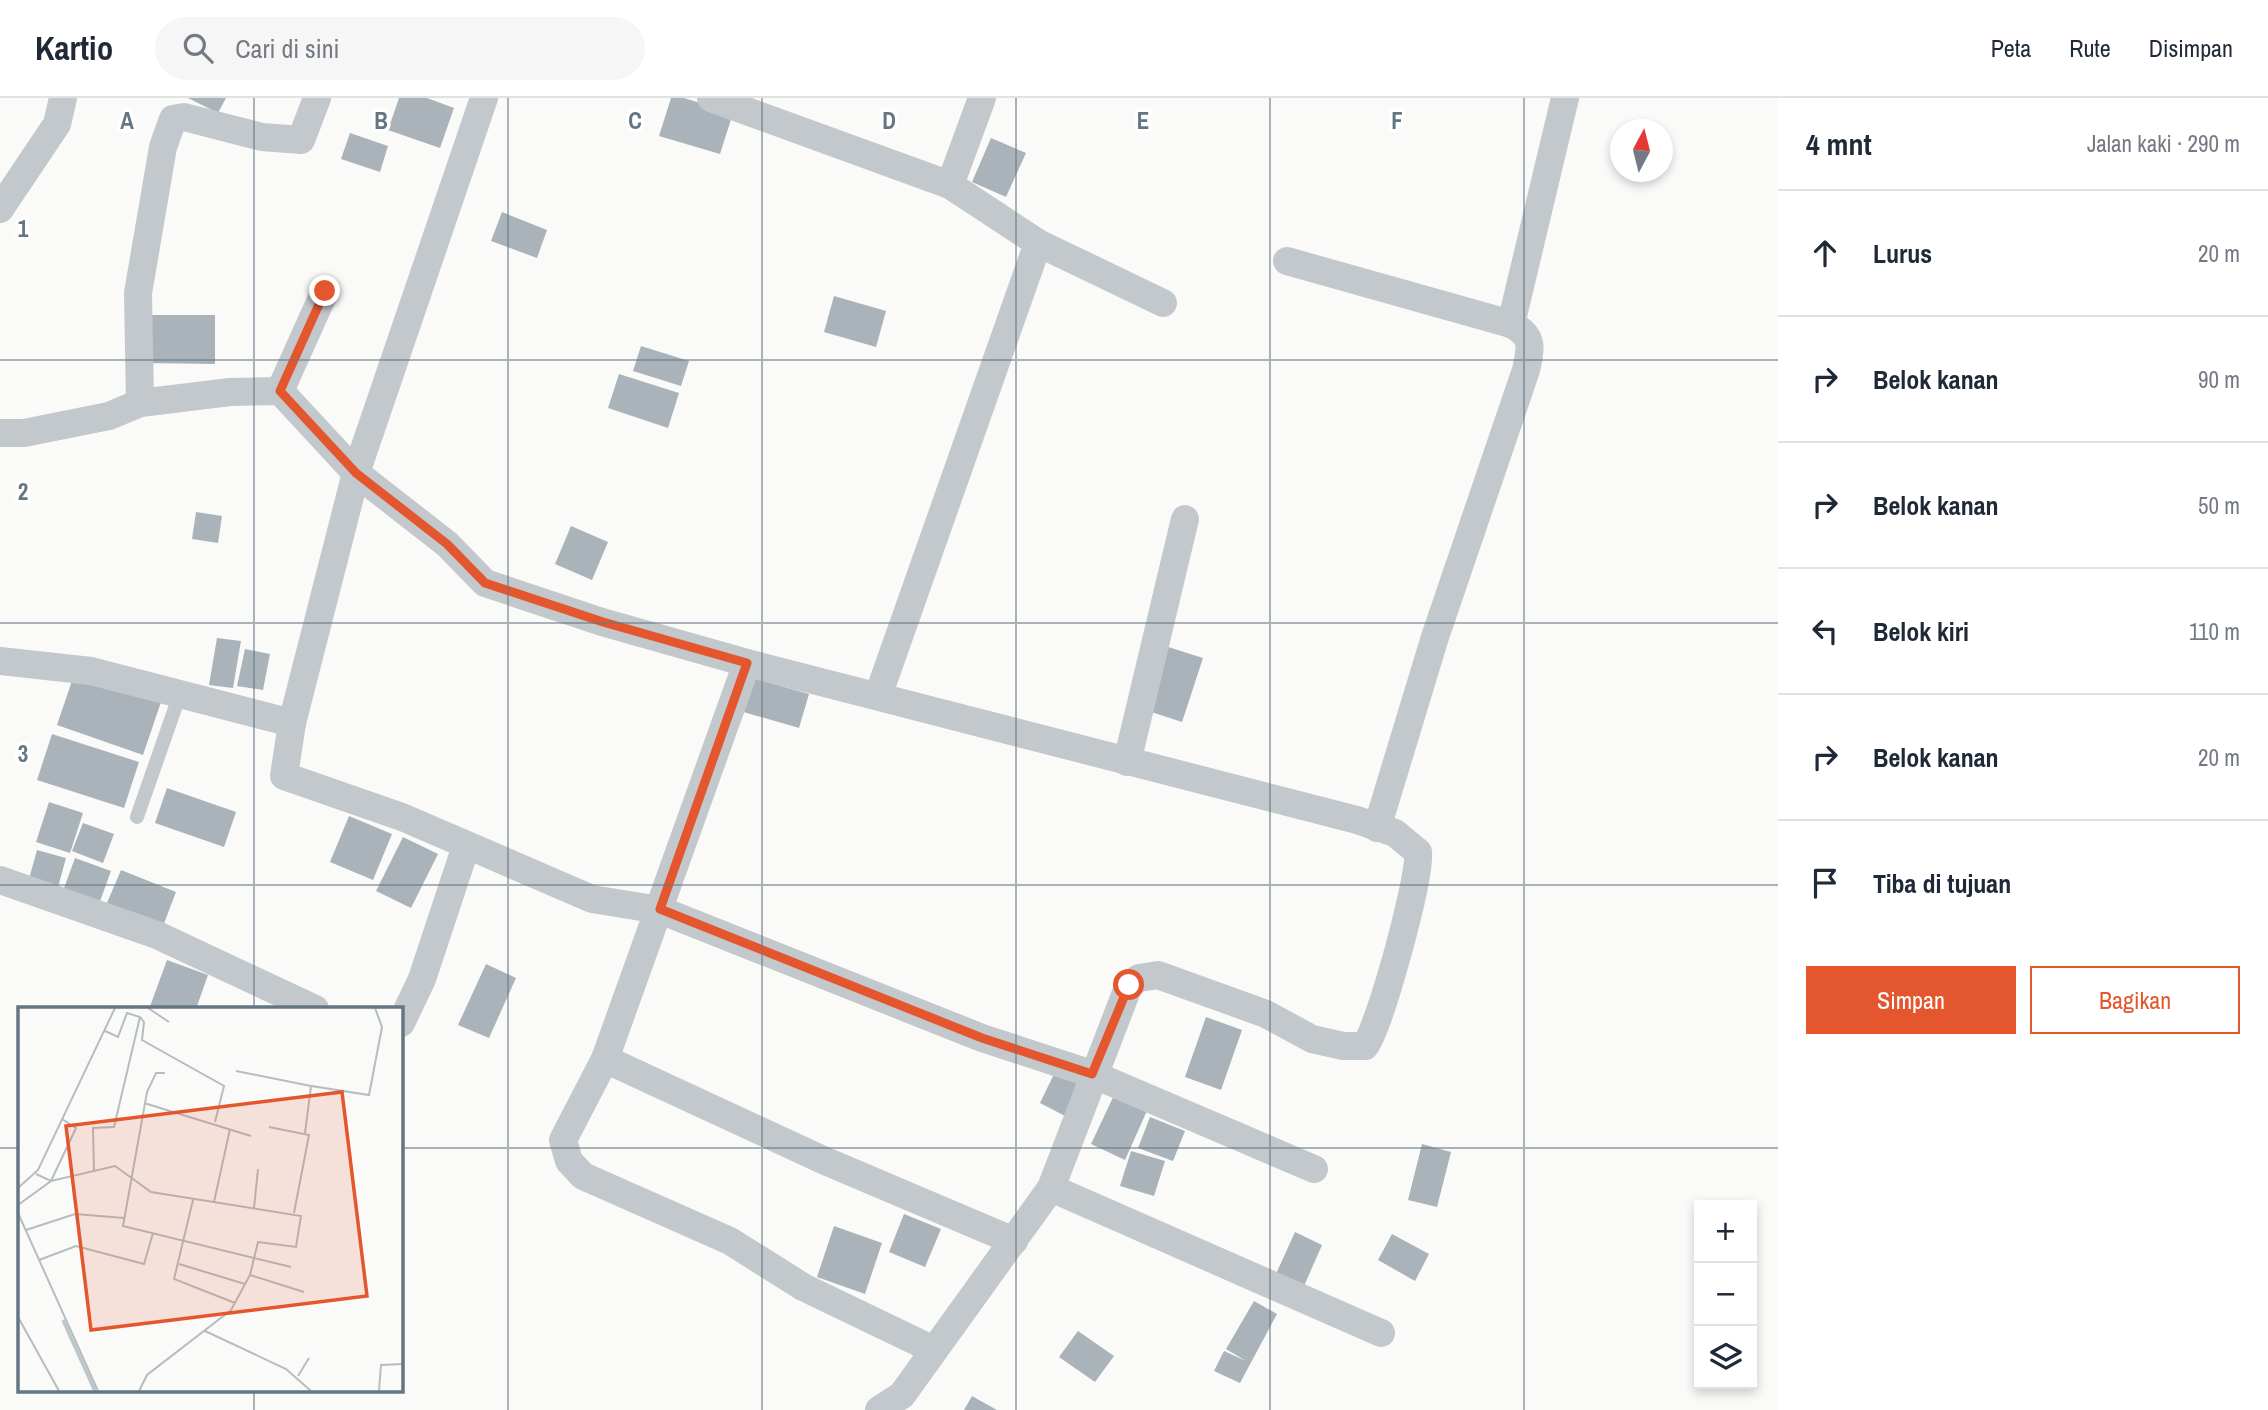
<!DOCTYPE html>
<html lang="id">
<head>
<meta charset="utf-8">
<style>
	body { margin:0; font-family:"Archivo Narrow",sans-serif; background:#f6f6f7; color:#1f2937 }
	.controls { position:absolute; right:21px; bottom:21px; display:grid; overflow:hidden; border-radius:0px; box-shadow:0 4px 10px #0003 }
	.controls button { width:63px; height:63px; display:grid; place-items:center; padding:0; border:0; border-bottom:2px solid #e0e1e3; background:#fff; color:#1f2937; font:35px sans-serif }
	.compass { position:absolute; left:1610px; top:21px; width:63px; height:63px; border-radius:50%; background:#fff; box-shadow:0 4px 10px #0003; rotate:7deg }
	.stop { position:absolute; width:21px; height:21px; margin:-16px; border:5px solid #e4572e; border-radius:50%; background:#fff }
	.stop.end { background:#e4572e; border-color:#fff; box-shadow:0 2px 7px #0008 }
	.list { margin:0; padding:0; list-style:none }
	h2 { display:flex; justify-content:space-between; align-items:center; height:91px; margin:0; padding:0 28px; font-size:30px }
	h2 small { font-size:23px; font-weight:400; color:#747a83 }
	.list li { display:grid; grid-template-columns:46px 1fr auto; gap:21px; align-items:center; box-sizing:border-box; height:126px; padding:0 28px; border-top:2px solid #e0e1e3 }
	.list b { display:block; font-size:26px; white-space:nowrap }
	.list em { font-size:23px; font-style:normal; color:#747a83 }
	.actions { display:flex; gap:14px; padding:21px 28px }
	.actions a { flex:1; padding:16px 0; border:2px solid #e4572e; border-radius:0px; text-align:center; font-size:24px; color:#e4572e }
	.actions .main { background:#e4572e; color:#fff }
	.icon { flex:none; width:38px; height:38px; fill:none; stroke:currentColor; stroke-width:2; stroke-linecap:round; stroke-linejoin:round }
	.map { position:relative; flex:none; width:1778px; height:1312px; overflow:hidden }
	header { display:flex; align-items:center; gap:42px; box-sizing:border-box; height:98px; padding:0 35px; background:#fff; border-bottom:2px solid #e0e1e3 }
	header strong { font-size:33px }
	nav { display:flex; gap:38px; margin-inline-start:auto; font-size:24px }
	.search { width:490px; height:63px; background:#f6f6f7; display:flex; align-items:center; gap:18px; box-sizing:border-box; padding:0 24px; border-radius:38px; color:#747a83; font-size:26px }
	main { display:flex }
	aside { flex:1; background:#fff }
	.map>svg:first-child { display:block }
	.building { fill:#aab3b9 }
	.lines { fill:none; stroke-linecap:round; stroke-linejoin:round }
	.service { stroke:#c3c8cc; stroke-width:14 }
	.minor { stroke:#c3c8cc; stroke-width:28 }
	.route { stroke:#e4572e; stroke-width:9 }
	.grid { fill:none; stroke:#657683; stroke-width:2; stroke-opacity:0.55 }
	.inset-river { fill:none; stroke:#bbc7cb; stroke-width:3.5 }
	.inset-road { fill:none; stroke:#b5bdc2; stroke-width:2 }
	.view { fill:#e4572e; fill-opacity:0.15; stroke:#e4572e; stroke-width:3.5 }
	.inset-edge { fill:none; stroke:#657683; stroke-width:3.5 }
	.grid-label { font-size:23px; text-anchor:middle; font-weight:bold; fill:#657683; stroke:#fff; stroke-width:7; stroke-linejoin:round; paint-order:stroke }
</style>
</head>
<body>
<header>
<strong>Kartio</strong>
<div class="search"><svg class="icon" aria-label="search" viewBox="0 0 24 24"><circle cx="10" cy="10" r="6"/><path d="M15 15l6 6"/></svg>Cari di sini</div>
<nav><a>Peta</a><a>Rute</a><a>Disimpan</a></nav>
</header>
<main>
<div class="map">
<svg width="1778" height="1312" viewBox="0 0 1778 1312">
	<rect width="100%" height="100%" fill="#fafaf8"/>
	<g class="building">
		<polygon points="188,0 226,0 218,15"/>
		<polygon points="399,0 427,0 454,10 440,50 388,32"/>
		<polygon points="671,0 684,0 733,15 720,56 659,38"/>
		<polygon points="350,35 388,48 380,74 341,61"/>
		<polygon points="991,40 1026,55 1006,99 972,84"/>
		<polygon points="502,114 547,132 537,160 491,143"/>
		<polygon points="834,198 886,213 876,249 824,234"/>
		<polygon points="144,217 215,217 215,266 143,265"/>
		<polygon points="641,248 689,263 681,288 633,273"/>
		<polygon points="619,276 679,295 668,330 608,310"/>
		<polygon points="196,414 222,418 218,445 192,441"/>
		<polygon points="571,428 608,444 592,482 555,466"/>
		<polygon points="217,540 241,543 233,590 209,587"/>
		<polygon points="1165,548 1203,560 1182,624 1145,612"/>
		<polygon points="245,551 270,556 263,592 237,588"/>
		<polygon points="75,574 161,604 143,657 57,627"/>
		<polygon points="750,579 809,596 799,630 740,613"/>
		<polygon points="52,636 139,664 124,710 37,682"/>
		<polygon points="167,690 236,714 224,749 155,725"/>
		<polygon points="49,704 83,715 70,755 36,744"/>
		<polygon points="349,718 392,736 373,782 330,764"/>
		<polygon points="83,725 114,736 103,765 72,753"/>
		<polygon points="403,739 438,756 411,810 376,793"/>
		<polygon points="37,752 66,760 58,789 29,781"/>
		<polygon points="75,760 111,773 99,806 63,793"/>
		<polygon points="121,772 176,794 163,828 107,805"/>
		<polygon points="167,862 208,877 196,911 149,911"/>
		<polygon points="486,866 516,880 489,940 458,927"/>
		<polygon points="1206,919 1242,932 1221,992 1185,979"/>
		<polygon points="1056,972 1083,985 1067,1019 1040,1005"/>
		<polygon points="1117,991 1150,1006 1125,1062 1091,1046"/>
		<polygon points="1150,1019 1185,1033 1173,1063 1138,1050"/>
		<polygon points="1422,1046 1451,1054 1437,1109 1408,1102"/>
		<polygon points="1131,1053 1165,1063 1154,1098 1120,1088"/>
		<polygon points="904,1116 941,1131 925,1169 889,1154"/>
		<polygon points="834,1128 882,1145 865,1196 817,1179"/>
		<polygon points="1295,1134 1322,1147 1304,1188 1276,1176"/>
		<polygon points="1392,1136 1429,1156 1415,1183 1378,1162"/>
		<polygon points="1254,1203 1277,1216 1240,1285 1214,1273 1224,1253 1246,1263 1226,1251"/>
		<polygon points="1078,1233 1114,1258 1095,1284 1059,1259"/>
		<polygon points="972,1298 997,1312 964,1312"/>
	</g>
	<g class="lines">
		<polyline class="service" points="137,719 180,596"/>
		<g class="minor">
			<polyline points="484,0 356,375 292,625 284,678 402,719 592,801 660,812 982,940 1092,976 1314,1071"/>
			<polyline points="711,0 950,87 1038,145 1163,205"/>
			<polyline points="950,87 982,0"/>
			<polyline points="0,111 57,26 63,0"/>
			<path d="M1287 163 1511 226C1534 238 1531 249 1526 272L1435 539 1377 730"/>
			<polyline points="1511,226 1565,0"/>
			<polyline points="280,293 325,193"/>
			<polyline points="140,305 138,195 163,49 173,21 184,19 262,39 301,42 317,0"/>
			<path d="M0 335H24L109 318 140 305 230 294 280 293 356 375 447 446 485 485 602 524 747 565 1357 722 1395 735 1418 754C1421 779 1380 928 1365 948H1343L1312 941 1266 916 1158 877 1139 880 1129 887 1051 1090 902 1297 879 1312"/>
			<polyline points="0,563 91,573 292,625"/>
			<polyline points="747,565 605,961 563,1042 569,1063 583,1078 730,1143 803,1189 934,1252"/>
			<polyline points="878,598 1038,145"/>
			<polyline points="1127,664 1185,421"/>
			<polyline points="0,782 157,837 315,911"/>
			<polyline points="401,925 422,881 466,748"/>
			<polyline points="605,961 823,1062 1014,1143"/>
			<polyline points="1051,1090 1381,1235"/>
		</g>
	</g>
	<g class="lines">
		<polyline class="route" points="325,193 280,293 356,375 447,446 485,485 603,524 747,565 660,811 982,940 1092,976 1129,887"/>
	</g>
	<path class="grid" d="M254 0V911M508 0V1312M762 0V1312M1016 0V1312M1270 0V1312M1524 0V1312M0 262H1778M0 525H1778M0 787H1778M0 1050H19M401 1050H1778M254 1293V1312"/>
	<g transform="translate(18 909)">
		<rect width="385" height="385" fill="#fafaf8"/>
		<path class="inset-river" d="M45 313 77 384"/>
		<path class="inset-road" d="M130 1 151 15M87 24 100 30 109 6 122 10 126 15 124 33 206 79 197 115M218 64 293 79M147 66H138L129 85 105 219 273 260M126 96 233 129M251 120 291 128 276 206M287 126 293 79 351 88 364 20 357 1M76 164 75 121 96 120 122 10M18 167 33 174 97 159 133 185 283 209 278 240 240 235 232 268 213 303 129 368 121 384M0 181 20 163 97 1M175 193 156 272 217 296M196 195 212 122M0 198 33 174 58 121 44 112M236 201 240 162M0 206 80 384M8 223 57 207 106 211M21 253 58 239 126 257 135 226M161 257 227 277M232 268 286 285M0 310 41 384M187 324 268 362 293 384M280 369 291 351M361 384 363 358 385 357"/>
		<path class="view" d="M324 85 349 289 73 323 48 119Z"/>
		<rect width="385" height="385" class="inset-edge"/>
	</g>
	<g class="grid-label">
		<text x="127" y="31">A</text>
		<text x="381" y="31">B</text>
		<text x="635" y="31">C</text>
		<text x="889" y="31">D</text>
		<text x="1143" y="31">E</text>
		<text x="1397" y="31">F</text>
		<text x="23" y="139">1</text>
		<text x="23" y="402">2</text>
		<text x="23" y="664">3</text>
	</g>
</svg>
<div class="controls">
<button>+</button>
<button>−</button>
<button><svg class="icon" aria-label="layers" viewBox="0 0 24 24"><path d="M12 4l9 5-9 5-9-5zM3 14l9 5 9-5"/></svg></button>
</div>
<svg class="compass" viewBox="-18 -18 36 36"><path d="M0-13l5 13h-10z" fill="#e53935"/><path d="M0 13l5-13h-10z" fill="#747a83"/></svg>
<div class="stop" style="left:1129px;top:887px"></div>
<div class="stop end" style="left:325px;top:193px"></div>
</div>
<aside>
<h2>4 mnt<small>Jalan kaki · 290 m</small></h2>
<ul class="list">
<li><svg class="icon" aria-label="ahead" viewBox="0 0 24 24"><path d="M12 20V5M6 11l6-6 6 6"/></svg><div><b>Lurus</b></div><em>20 m</em></li>
<li><svg class="icon" aria-label="right" viewBox="0 0 24 24"><path d="M7 20v-9h11M14 6l5 5-5 5"/></svg><div><b>Belok kanan</b></div><em>90 m</em></li>
<li><svg class="icon" aria-label="right" viewBox="0 0 24 24"><path d="M7 20v-9h11M14 6l5 5-5 5"/></svg><div><b>Belok kanan</b></div><em>50 m</em></li>
<li><svg class="icon" aria-label="left" viewBox="0 0 24 24"><path d="M17 20v-9H6M10 6l-5 5 5 5"/></svg><div><b>Belok kiri</b></div><em>110 m</em></li>
<li><svg class="icon" aria-label="right" viewBox="0 0 24 24"><path d="M7 20v-9h11M14 6l5 5-5 5"/></svg><div><b>Belok kanan</b></div><em>20 m</em></li>
<li><svg class="icon" aria-label="arrive" viewBox="0 0 24 24"><path d="M6 21V4h12l-3 4 3 4H6"/></svg><div><b>Tiba di tujuan</b></div></li>
</ul>
<div class="actions"><a class="main">Simpan</a><a>Bagikan</a></div>
</aside>
</main>
</body>
</html>
